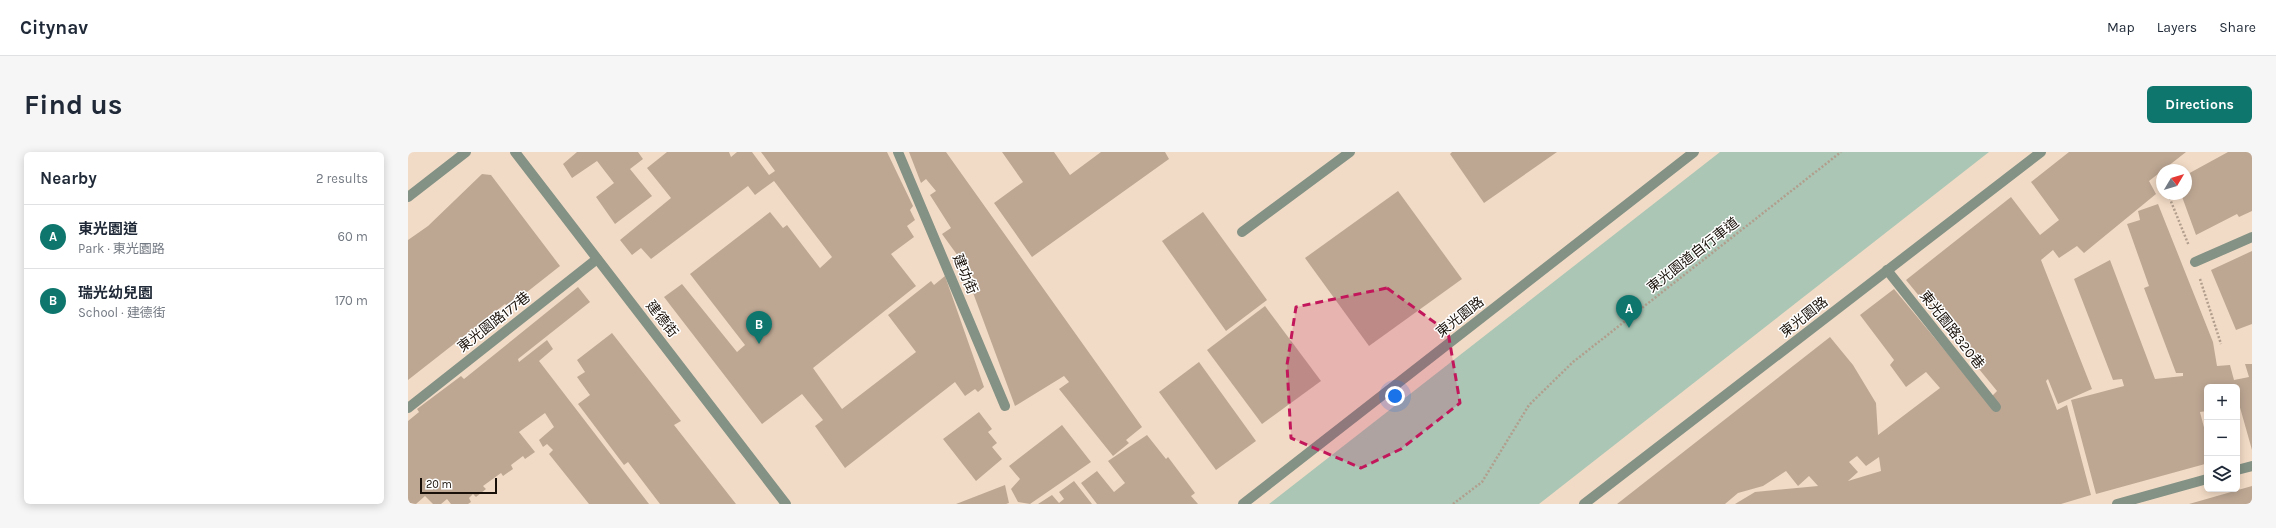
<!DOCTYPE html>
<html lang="en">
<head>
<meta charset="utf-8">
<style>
	body { margin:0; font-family:Karla,"Noto Sans TC",sans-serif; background:#f6f6f7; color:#1f2937 }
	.controls { position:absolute; right:12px; bottom:12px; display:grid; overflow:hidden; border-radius:6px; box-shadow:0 2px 10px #0003 }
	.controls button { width:36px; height:36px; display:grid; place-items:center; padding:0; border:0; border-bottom:1px solid #e0e1e3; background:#fff; color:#1f2937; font:20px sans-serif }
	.compass { position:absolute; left:1748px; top:12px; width:36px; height:36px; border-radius:50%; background:#fff; box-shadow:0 2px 10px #0003; rotate:52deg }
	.scale { position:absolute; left:12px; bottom:10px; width:77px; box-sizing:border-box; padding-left:4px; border:2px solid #181009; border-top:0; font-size:11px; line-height:14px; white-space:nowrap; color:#181009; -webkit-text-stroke:3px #fff; paint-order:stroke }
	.you { position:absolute; left:987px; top:244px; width:14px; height:14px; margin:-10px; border:3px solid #fff; border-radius:50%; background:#1a73e8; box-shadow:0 0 0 6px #1a73e833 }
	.badge { display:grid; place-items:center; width:26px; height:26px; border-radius:50%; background:#0f766e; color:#fff; font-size:13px; font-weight:700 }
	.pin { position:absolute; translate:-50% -33px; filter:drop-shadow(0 1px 2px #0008) }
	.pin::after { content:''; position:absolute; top:21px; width:14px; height:12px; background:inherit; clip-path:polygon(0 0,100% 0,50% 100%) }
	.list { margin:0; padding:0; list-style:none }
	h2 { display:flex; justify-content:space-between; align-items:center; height:52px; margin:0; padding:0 16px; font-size:17px }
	h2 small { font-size:13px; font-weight:400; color:#747a83 }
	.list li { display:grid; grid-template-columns:26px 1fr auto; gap:12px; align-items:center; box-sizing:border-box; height:64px; padding:0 16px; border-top:1px solid #e0e1e3 }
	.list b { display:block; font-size:15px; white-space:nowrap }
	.list p { margin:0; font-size:13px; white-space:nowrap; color:#747a83 }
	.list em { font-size:13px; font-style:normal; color:#747a83 }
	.icon { flex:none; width:22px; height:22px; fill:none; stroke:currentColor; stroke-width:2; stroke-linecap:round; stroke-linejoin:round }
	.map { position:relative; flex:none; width:1844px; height:352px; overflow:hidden; border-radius:6px }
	header { display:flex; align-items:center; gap:24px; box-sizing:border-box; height:56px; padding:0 20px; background:#fff; border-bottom:1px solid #e0e1e3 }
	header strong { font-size:19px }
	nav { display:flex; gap:22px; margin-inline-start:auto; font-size:14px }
	.intro { display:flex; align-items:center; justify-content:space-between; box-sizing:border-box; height:96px; padding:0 24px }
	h1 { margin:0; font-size:28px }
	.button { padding:10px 18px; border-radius:6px; background:#0f766e; color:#fff; font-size:14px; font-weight:700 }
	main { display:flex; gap:24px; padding:0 24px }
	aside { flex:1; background:#fff; border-radius:6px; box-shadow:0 2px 10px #0003 }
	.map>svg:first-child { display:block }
	.green { fill:#abc6b5 }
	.building { fill:#bda793; fill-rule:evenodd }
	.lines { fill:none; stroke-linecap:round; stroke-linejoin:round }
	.path { stroke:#b19e8d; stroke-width:2.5; stroke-dasharray:2 2; stroke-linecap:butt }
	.lane { stroke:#839285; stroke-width:10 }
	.street { stroke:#839285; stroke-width:10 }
	.marked { fill:#c2185b; fill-opacity:0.2; stroke:#c2185b; stroke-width:3; stroke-dasharray:8 5; stroke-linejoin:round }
	.labels { text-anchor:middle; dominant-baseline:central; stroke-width:3; stroke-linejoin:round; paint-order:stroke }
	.street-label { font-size:14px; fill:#181009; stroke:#fff }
</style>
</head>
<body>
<header>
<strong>Citynav</strong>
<nav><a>Map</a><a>Layers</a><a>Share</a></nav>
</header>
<div class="intro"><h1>Find us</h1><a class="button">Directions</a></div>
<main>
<aside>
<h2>Nearby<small>2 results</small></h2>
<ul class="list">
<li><span class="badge">A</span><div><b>東光園道</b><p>Park · 東光園路</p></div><em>60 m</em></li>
<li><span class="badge">B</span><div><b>瑞光幼兒園</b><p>School · 建德街</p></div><em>170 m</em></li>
</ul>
</aside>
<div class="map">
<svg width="1844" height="352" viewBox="0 0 1844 352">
	<rect width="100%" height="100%" fill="#f2dbc6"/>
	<polygon class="green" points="1312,0 1581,0 1131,352 861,352"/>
	<g class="building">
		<polygon points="169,0 230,0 235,7 222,17 244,44 207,72 188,45 206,31 189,9 164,26 155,12"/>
		<polygon points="259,0 321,0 323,5 329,0 344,0 361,23 367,19 353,0 479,0 505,54 502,58 507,68 499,74 506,85 483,102 508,134 405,216 434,257 508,200 480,163 523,129 526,133 537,124 576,235 570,240 567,237 557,244 547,230 437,316 407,274 415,268 394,242 354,272 256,145 274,132 329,200 337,193 282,122 362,60 375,76 379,73 412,116 424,105 366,29 347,43 340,34 243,107 233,96 224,103 212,88 263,46 239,16"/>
		<polygon points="501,0 538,0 734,275 718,288 721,291 705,304 651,237 661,230 656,224 607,254 564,138 571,133 534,82 543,76 522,43 528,39 518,27 513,31"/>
		<polygon points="594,0 646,0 662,23 693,0 757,0 761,7 624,105 586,51 615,30"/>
		<polygon points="1044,0 1149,0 1076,51 1042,2"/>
		<path d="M1661 0H1778L1741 29 1748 42 1676 101 1669 94 1651 106 1645 98 1633 108 1684 237 1650 252 1640 227 1638 229 1649 258 1659 253 1683 343 1653 352H1327L1347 340 1410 334 1401 324 1390 334 1378 319 1355 334 1330 341 1317 352H1209L1422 185 1445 213 1468 251 1470 283 1532 236 1518 220 1498 235 1482 213 1486 208 1452 163 1486 137 1579 249 1589 239 1498 128 1603 45 1632 83 1651 68 1623 30ZM1449 304 1458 314 1471 305 1473 319 1440 329 1450 320 1441 310Z"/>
		<polygon points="1820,0 1844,0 1844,59 1831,65 1829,62 1788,83 1773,42 1778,42 1778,23"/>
		<polygon points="74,22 83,23 152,114 100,155 97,152 0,228 0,88 20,74"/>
		<polygon points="990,39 1054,127 961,194 897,106"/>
		<polygon points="1750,52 1805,190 1809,214 1822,213 1826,228 1841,225 1837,212 1844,212 1844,298 1831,252 1829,253 1829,235 1799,235 1799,259 1792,260 1799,287 1799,308 1796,309 1797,312 1688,342 1663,248 1716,234 1714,227 1705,228 1666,127 1702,108 1747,227 1775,224 1775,221 1768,221 1736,136 1741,134 1719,72 1732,68 1730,59"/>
		<polygon points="795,60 859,148 818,179 754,89"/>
		<polygon points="1844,99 1844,172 1828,178 1803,118"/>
		<polygon points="170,135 182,150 110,207 111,210 139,188 145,197 131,209 241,352 181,352 141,302 145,298 139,292 135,295 131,288 146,275 137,261 111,280 127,300 117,307 115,304 103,313 105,317 95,324 93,321 75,334 78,337 68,345 65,342 61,346 63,350 60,352 43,352 39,347 33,352 25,352 17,344 8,352 0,351 0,269 11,260 9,257 53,224 56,227"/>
		<polygon points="857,154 913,229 854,272 799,198"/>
		<polygon points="204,181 273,269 266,273 328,352 252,352 220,310 216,313 170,252 182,243 169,225 177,220 169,208"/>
		<polygon points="791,210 848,289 808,318 751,240"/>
		<polygon points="571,260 584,277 580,280 589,291 584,295 594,307 568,329 535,287"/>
		<polygon points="654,273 683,310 622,352 610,350 603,337 612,327 601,314"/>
		<polygon points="739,283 758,307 760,305 787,341 783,344 790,352 689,352 673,331 689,319 706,340 717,331 700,309"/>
		<polygon points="666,329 684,352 630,352 644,343 651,351 656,347 651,340"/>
		<polygon points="597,333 601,351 598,352 548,352"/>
		<polygon points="1844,334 1844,352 1781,352"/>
	</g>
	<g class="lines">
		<g class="path">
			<polyline points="1760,42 1781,94"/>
			<polyline points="1792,127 1813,192"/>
			<polyline points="1045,352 1074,330 1121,253 1165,210 1433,0"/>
		</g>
		<g class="lane">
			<polyline points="490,0 597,254"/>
			<polyline points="834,80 942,0"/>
			<polyline points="1787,110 1844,85"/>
			<polyline points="1479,118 1588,255"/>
			<polyline points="0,256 189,107"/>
			<polyline points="1829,318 1844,314"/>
			<polyline points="1709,352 1799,327"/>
		</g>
		<g class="street">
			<polyline points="107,0 378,352"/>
			<polyline points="0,45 58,0"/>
			<polyline points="835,352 1286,0"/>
			<polyline points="1176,352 1633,0"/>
		</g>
	</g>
	<path class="marked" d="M979 136 1040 180 1052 251 993 297 953 316 883 286 879 213 888 155Z"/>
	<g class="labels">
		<g class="street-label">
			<text transform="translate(1285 103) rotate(-38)">東光園道自行車道</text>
			<text transform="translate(557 122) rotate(67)">建功街</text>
			<text transform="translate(1052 165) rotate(-38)">東光園路</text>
			<text transform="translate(1396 165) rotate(-38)">東光園路</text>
			<text transform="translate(254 167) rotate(52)">建德街</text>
			<text transform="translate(86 170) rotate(-38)">東光園路177巷</text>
			<text transform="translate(1544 178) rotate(52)">東光園路320巷</text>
		</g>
	</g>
</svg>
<div class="controls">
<button>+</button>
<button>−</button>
<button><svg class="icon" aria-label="layers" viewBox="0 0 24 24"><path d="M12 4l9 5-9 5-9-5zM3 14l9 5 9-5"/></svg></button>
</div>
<svg class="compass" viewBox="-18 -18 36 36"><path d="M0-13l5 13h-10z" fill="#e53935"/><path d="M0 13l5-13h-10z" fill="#747a83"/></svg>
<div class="scale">20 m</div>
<div class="you"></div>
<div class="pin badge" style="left:1221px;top:176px">A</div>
<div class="pin badge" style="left:351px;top:192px">B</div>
</div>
</main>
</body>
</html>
